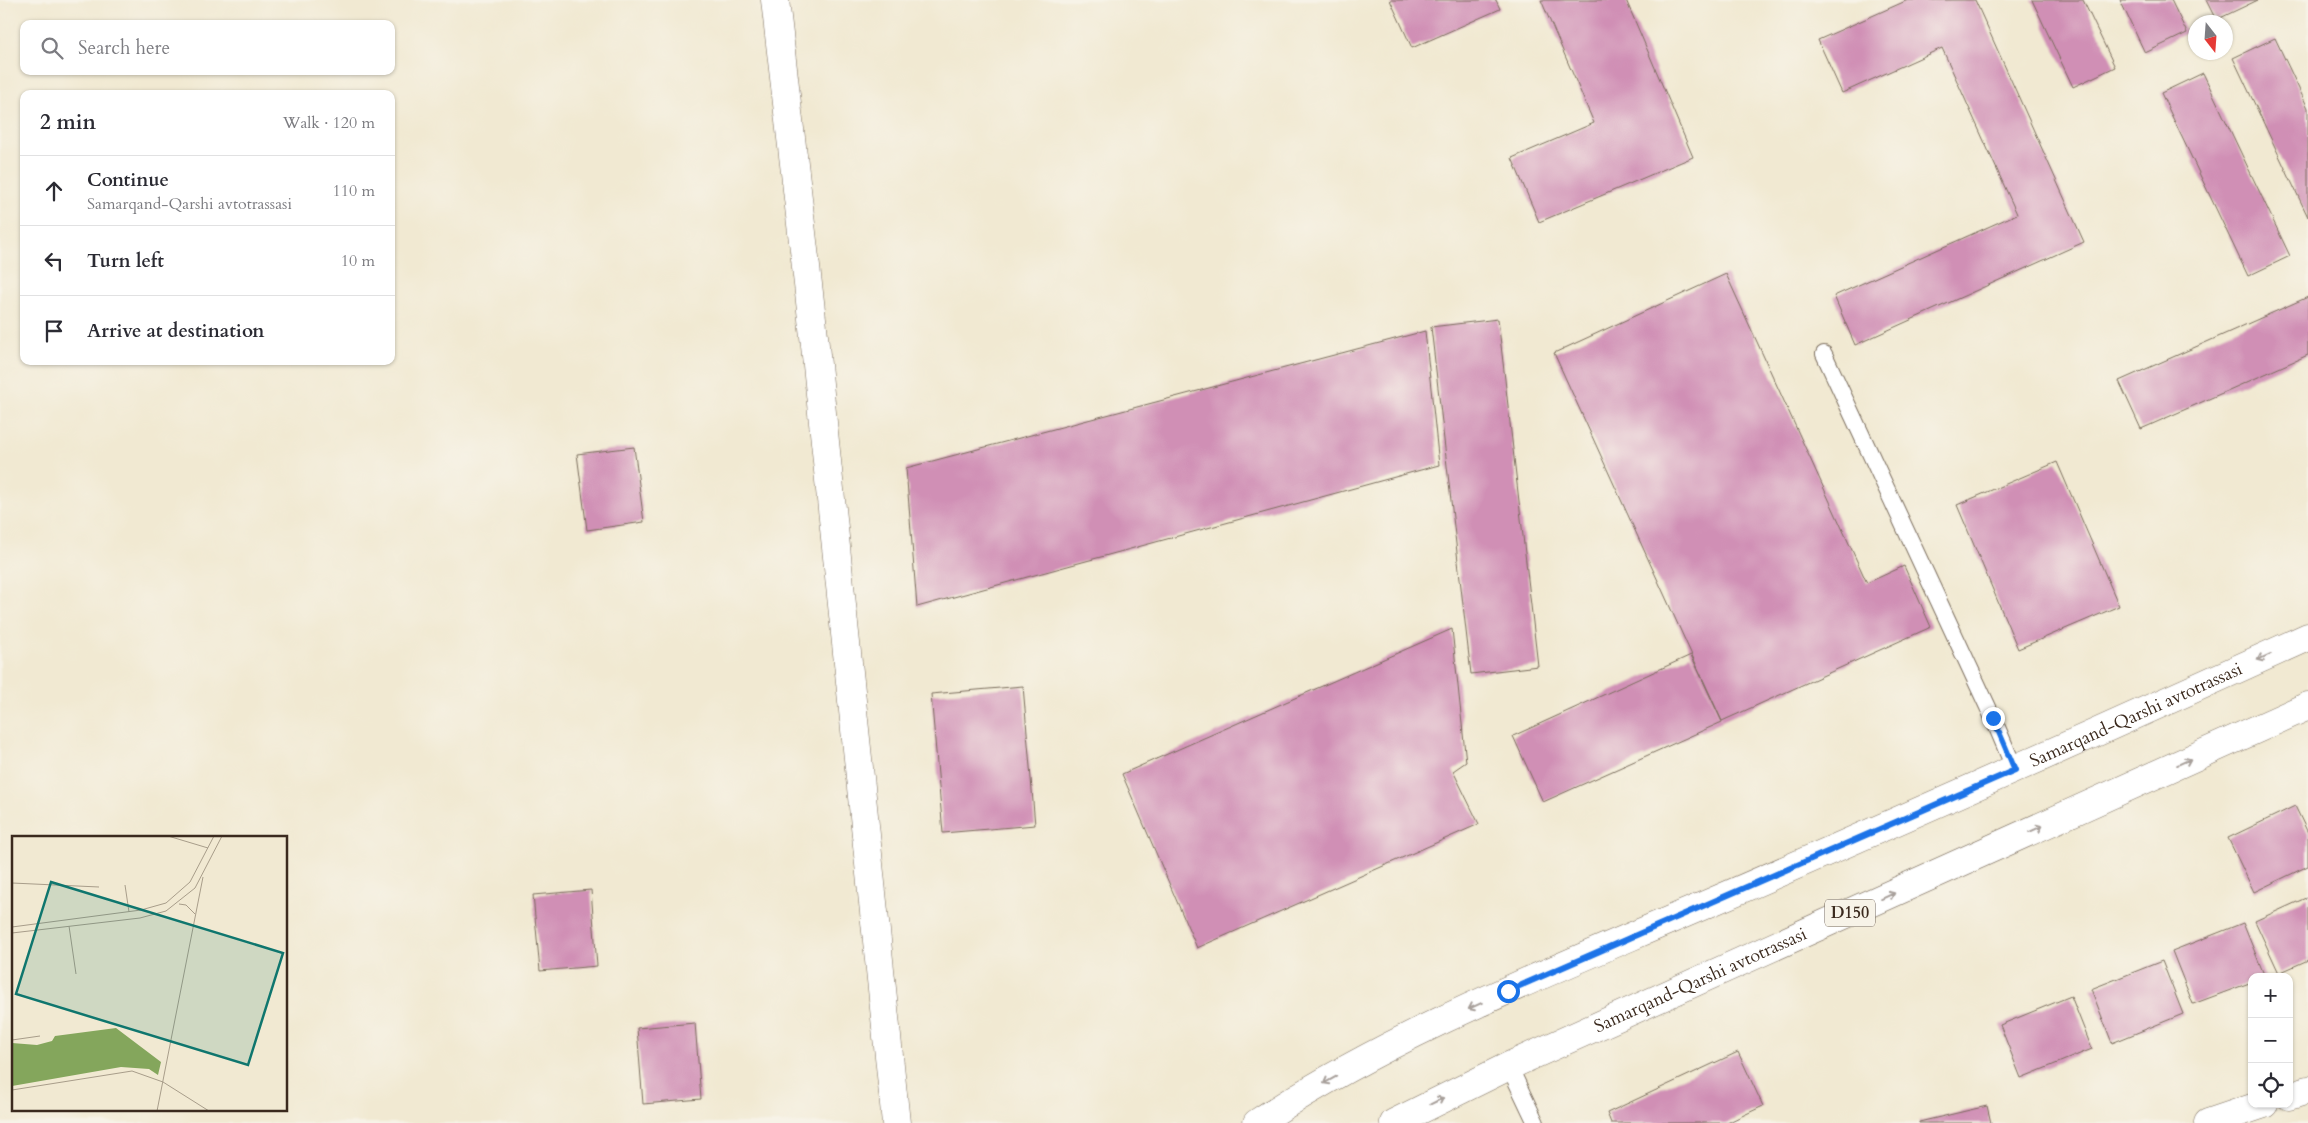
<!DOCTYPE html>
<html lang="en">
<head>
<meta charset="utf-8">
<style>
	body { margin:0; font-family:Cardo,serif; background:#f7f7f7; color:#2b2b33 }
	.controls { position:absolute; right:15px; bottom:15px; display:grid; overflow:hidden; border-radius:10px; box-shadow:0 1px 4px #0004 }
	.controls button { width:45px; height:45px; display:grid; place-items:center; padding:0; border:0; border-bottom:1px solid #e1e1e2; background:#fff; color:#2b2b33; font:25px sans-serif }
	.compass { position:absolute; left:2188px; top:15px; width:45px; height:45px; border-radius:50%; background:#fff; box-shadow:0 1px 4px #0004; rotate:163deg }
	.stop { position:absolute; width:15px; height:15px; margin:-11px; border:4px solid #1a73e8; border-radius:50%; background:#fff }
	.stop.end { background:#1a73e8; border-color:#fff; box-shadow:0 1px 5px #0008 }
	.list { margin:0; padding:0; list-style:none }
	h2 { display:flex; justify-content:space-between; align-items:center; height:65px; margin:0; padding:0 20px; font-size:21px }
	h2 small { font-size:16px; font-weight:400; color:#7c7c81 }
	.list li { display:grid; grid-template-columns:32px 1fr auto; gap:15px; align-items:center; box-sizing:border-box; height:70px; padding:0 20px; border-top:1px solid #e1e1e2 }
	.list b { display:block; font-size:19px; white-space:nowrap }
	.list p { margin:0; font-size:16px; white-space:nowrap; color:#7c7c81 }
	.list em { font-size:16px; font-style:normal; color:#7c7c81 }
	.icon { flex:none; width:28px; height:28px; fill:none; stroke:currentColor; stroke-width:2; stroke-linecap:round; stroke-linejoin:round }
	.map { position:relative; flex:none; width:2308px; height:1123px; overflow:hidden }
	.search { position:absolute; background:#fff; box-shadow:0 1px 4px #0004; left:20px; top:20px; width:375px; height:55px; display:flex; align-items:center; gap:12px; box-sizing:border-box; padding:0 18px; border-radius:10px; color:#7c7c81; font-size:19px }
	.panel { position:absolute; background:#fff; box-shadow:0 1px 4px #0004; left:20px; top:90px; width:375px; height:275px; border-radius:10px }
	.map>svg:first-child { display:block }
	.building { fill:#d08fb5 }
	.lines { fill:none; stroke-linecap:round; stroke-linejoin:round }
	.lane-casing { stroke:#7b6d5d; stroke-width:18 }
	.street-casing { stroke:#7b6d5d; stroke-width:29 }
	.primary-casing { stroke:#7b6d5d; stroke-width:29 }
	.lane { stroke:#fff; stroke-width:16 }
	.street { stroke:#fff; stroke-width:28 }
	.primary { stroke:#fff; stroke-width:28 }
	.oneway { stroke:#a79f9a }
	.route { stroke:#1a73e8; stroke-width:6 }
	.labels { text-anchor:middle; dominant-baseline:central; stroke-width:4.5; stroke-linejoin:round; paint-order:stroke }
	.shield { fill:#f7f3e8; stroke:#73665b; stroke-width:1 }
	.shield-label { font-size:16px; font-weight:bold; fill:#3b2a1e }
	.street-label { font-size:18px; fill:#3b2a1e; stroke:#f7f3e8 }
	.inset-road { fill:none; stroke:#a89d8a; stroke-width:1 }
	.view { fill:#0f766e; fill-opacity:0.15; stroke:#0f766e; stroke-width:2.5 }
	.inset-edge { fill:none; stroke:#3b2a1e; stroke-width:2.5 }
</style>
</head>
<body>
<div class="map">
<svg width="2308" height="1123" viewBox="0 0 2308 1123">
	<rect width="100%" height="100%" fill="#f7f3e8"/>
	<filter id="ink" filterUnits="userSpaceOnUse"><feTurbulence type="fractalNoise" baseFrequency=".02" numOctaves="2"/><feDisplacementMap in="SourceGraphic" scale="10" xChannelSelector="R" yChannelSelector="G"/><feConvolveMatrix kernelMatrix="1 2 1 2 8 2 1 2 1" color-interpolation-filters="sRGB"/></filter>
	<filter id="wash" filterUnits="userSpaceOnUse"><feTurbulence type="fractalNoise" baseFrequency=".0096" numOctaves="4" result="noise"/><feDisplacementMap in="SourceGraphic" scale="20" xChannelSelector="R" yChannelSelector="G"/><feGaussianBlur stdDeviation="1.12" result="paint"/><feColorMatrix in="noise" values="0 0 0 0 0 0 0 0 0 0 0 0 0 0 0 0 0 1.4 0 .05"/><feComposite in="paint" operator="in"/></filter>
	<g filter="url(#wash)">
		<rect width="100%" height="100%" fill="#f1e9d2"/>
		<g id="blocks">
			<g class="building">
				<polygon points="1390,0 1496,0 1500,9 1412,48"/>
				<polygon points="1541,0 1626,0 1693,157 1539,222 1512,158 1594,123"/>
				<polygon points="1908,0 1975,0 2084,242 1855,345 1834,296 2017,214 1942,48 1842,93 1818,40"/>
				<polygon points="2032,0 2083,0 2115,67 2073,87"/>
				<polygon points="2120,0 2171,0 2187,33 2145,53"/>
				<polygon points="2206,0 2258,0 2216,20"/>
				<polygon points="2275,38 2308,108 2308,217 2233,58"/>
				<polygon points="2203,73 2290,256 2248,276 2161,93"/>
				<polygon points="1726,274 1867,583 1904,566 1931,627 1722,721 1554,353"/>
				<polygon points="2308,297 2308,355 2141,429 2119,381"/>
				<polygon points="1498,319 1538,666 1471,674 1431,327"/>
				<polygon points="1425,331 1439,465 917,607 906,468"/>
				<polygon points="634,447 644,522 587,530 577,454"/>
				<polygon points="2057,462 2119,606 2018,649 1957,505"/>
				<polygon points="1452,629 1466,762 1453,771 1479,824 1197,948 1122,774"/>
				<polygon points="1691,655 1722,722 1543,802 1513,736"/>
				<polygon points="1023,686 1035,825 943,833 931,694"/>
				<polygon points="2295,806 2308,833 2308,866 2254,892 2228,838"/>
				<polygon points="591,890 597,966 540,971 533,895"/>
				<polygon points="2308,897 2308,960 2279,973 2255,921"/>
				<polygon points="2243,923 2265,977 2252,977 2252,982 2193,1004 2172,951"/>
				<polygon points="2162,961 2183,1014 2112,1043 2091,989"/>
				<polygon points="2071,996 2092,1049 2021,1078 2000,1025"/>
				<polygon points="695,1023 701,1099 643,1104 637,1028"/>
				<polygon points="1738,1052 1763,1106 1727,1123 1611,1123 1607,1113"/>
				<polygon points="1987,1106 1991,1123 1919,1123 1919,1122"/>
			</g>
		</g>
	</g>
	<g filter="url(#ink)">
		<use href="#blocks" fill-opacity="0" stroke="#7b6d5d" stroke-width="1"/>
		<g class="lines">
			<defs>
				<g id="lane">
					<polyline points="1824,354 1993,718 2015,770"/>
					<polyline points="1509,1066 1536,1123"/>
				</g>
				<g id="street">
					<polyline points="775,0 814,336 896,1123"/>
					<polyline points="2289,1096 2308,1090"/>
					<polyline points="2208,1123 2264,1104"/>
				</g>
				<g id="primary">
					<path id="s1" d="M1257 1123C1396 1031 1555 970 1707 904 1908 817 2108 728 2308 637"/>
					<path id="s2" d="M1394 1123 1509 1066 2308 706"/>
				</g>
			</defs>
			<use href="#lane" class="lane-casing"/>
			<use href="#street" class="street-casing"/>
			<use href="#primary" class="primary-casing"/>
			<use href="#lane" class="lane"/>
			<use href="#street" class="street"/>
			<use href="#primary" class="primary"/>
		</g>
		<defs><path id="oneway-shaft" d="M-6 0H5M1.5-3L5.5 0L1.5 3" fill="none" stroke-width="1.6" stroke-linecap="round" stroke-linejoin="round" transform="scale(1.25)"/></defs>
		<g class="oneway">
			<use href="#oneway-shaft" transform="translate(2264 657) rotate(156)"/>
			<use href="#oneway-shaft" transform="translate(2184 762) rotate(-24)"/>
			<use href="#oneway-shaft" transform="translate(2036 829) rotate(-24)"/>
			<use href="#oneway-shaft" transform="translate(1888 896) rotate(-24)"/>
			<use href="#oneway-shaft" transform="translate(1475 1006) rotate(155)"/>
			<use href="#oneway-shaft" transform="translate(1330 1080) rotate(151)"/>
			<use href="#oneway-shaft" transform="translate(1437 1101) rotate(-26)"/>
		</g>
	</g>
	<g class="lines" filter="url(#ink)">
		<polyline class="route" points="1508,991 2015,770 1993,718"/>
	</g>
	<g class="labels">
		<rect class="shield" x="1825" y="899.5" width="50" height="27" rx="4"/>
		<g class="shield-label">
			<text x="1850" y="913">D150</text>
		</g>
		<g class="street-label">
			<text stroke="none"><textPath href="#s1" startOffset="970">Samarqand-Qarshi avtotrassasi</textPath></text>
			<text stroke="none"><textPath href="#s2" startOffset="338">Samarqand-Qarshi avtotrassasi</textPath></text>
		</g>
	</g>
	<g transform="translate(12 836)">
		<rect width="275" height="275" fill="#f1e9d2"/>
		<path d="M104 192 149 226 146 239 137 233 109 231 0 250V207L25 209 40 205 43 200Z" fill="#84a65c"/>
		<path class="inset-road" d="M156 0 196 12M0 47 87 51M113 49 117 76M167 68 174 69 183 78M57 90 64 138M0 91 129 74 154 67 178 46 202 0M0 97 128 82 154 75 183 52 210 0M0 204 28 200M0 254 120 235 151 246 197 275M145 275 191 41"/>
		<path class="view" d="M39 46 271 117 236 229 4 158Z"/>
		<rect width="275" height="275" class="inset-edge"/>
	</g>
</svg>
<div class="controls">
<button>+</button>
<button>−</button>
<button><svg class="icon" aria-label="locate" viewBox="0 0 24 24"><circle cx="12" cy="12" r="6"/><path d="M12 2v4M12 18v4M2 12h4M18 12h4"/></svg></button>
</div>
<svg class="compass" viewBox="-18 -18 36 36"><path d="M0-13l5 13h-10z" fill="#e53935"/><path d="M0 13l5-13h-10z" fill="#7c7c81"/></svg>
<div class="stop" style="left:1508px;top:991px"></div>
<div class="stop end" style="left:1993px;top:718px"></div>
<div class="search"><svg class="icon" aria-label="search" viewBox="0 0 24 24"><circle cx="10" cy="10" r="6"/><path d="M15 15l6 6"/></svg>Search here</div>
<section class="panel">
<h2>2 min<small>Walk · 120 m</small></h2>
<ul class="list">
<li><svg class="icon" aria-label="ahead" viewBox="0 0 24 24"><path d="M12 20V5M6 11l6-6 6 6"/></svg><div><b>Continue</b><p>Samarqand-Qarshi avtotrassasi</p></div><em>110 m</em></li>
<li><svg class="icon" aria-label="left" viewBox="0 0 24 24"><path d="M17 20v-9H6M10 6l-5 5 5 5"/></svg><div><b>Turn left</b></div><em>10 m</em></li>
<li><svg class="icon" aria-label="arrive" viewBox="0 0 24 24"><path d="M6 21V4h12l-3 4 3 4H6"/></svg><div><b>Arrive at destination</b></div></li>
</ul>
</section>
</div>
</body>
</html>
